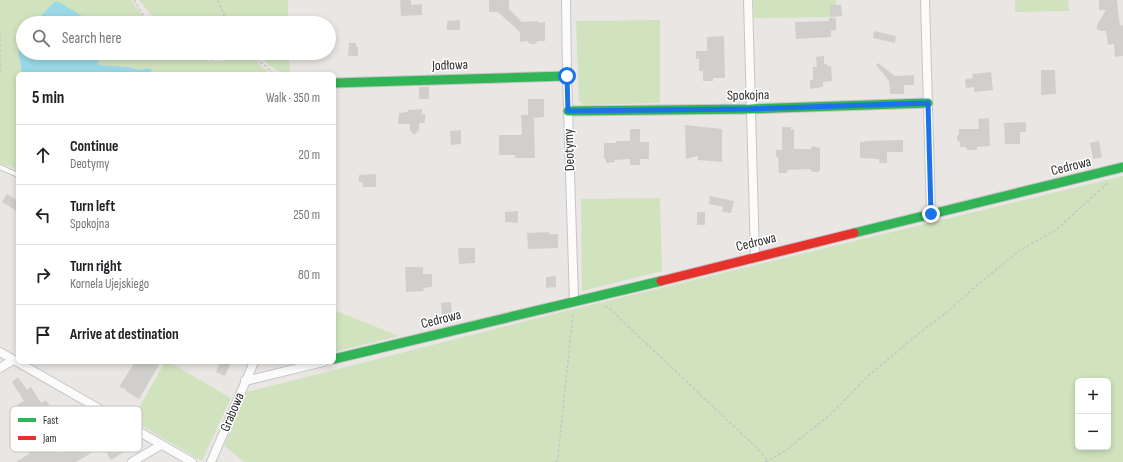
<!DOCTYPE html>
<html lang="en">
<head>
<meta charset="utf-8">
<style>
	body { margin:0; font-family:"Sofia Sans Condensed",sans-serif; background:#f6f6f6; color:#202124 }
	.controls { position:absolute; right:12px; bottom:12px; display:grid; overflow:hidden; border-radius:6px; box-shadow:0 2px 6px #0003 }
	.controls button { width:36px; height:36px; display:grid; place-items:center; padding:0; border:0; border-bottom:1px solid #e0e0e0; background:#fff; color:#202124; font:20px sans-serif }
	.stop { position:absolute; width:12px; height:12px; margin:-9px; border:3px solid #1a73e8; border-radius:50%; background:#fff }
	.stop.end { background:#1a73e8; border-color:#fff; box-shadow:0 1px 4px #0008 }
	.list { margin:0; padding:0; list-style:none }
	h2 { display:flex; justify-content:space-between; align-items:center; height:52px; margin:0; padding:0 16px; font-size:17px }
	h2 small { font-size:13px; font-weight:400; color:#757577 }
	.list li { display:grid; grid-template-columns:26px 1fr auto; gap:12px; align-items:center; box-sizing:border-box; height:60px; padding:0 16px; border-top:1px solid #e0e0e0 }
	.list b { display:block; font-size:15px; white-space:nowrap }
	.list p { margin:0; font-size:13px; white-space:nowrap; color:#757577 }
	.list em { font-size:13px; font-style:normal; color:#757577 }
	.icon { flex:none; width:22px; height:22px; fill:none; stroke:currentColor; stroke-width:2; stroke-linecap:round; stroke-linejoin:round }
	.map { position:relative; flex:none; width:1123px; height:462px; overflow:hidden }
	.search { position:absolute; background:#fff; box-shadow:0 2px 6px #0003; left:16px; top:16px; width:320px; height:44px; display:flex; align-items:center; gap:10px; box-sizing:border-box; padding:0 14px; border-radius:22px; color:#757577; font-size:15px }
	.panel { position:absolute; background:#fff; box-shadow:0 2px 6px #0003; left:16px; top:72px; width:320px; height:292px; border-radius:6px }
	.map>svg:first-child { display:block }
	.green { fill:#d0e3be; fill-rule:evenodd }
	.water { fill:#9bd9e6 }
	.building { fill:#d1cfcc }
	.lines { fill:none; stroke-linecap:round; stroke-linejoin:round }
	.lane-casing { stroke:#c6c5c5; stroke-width:6 }
	.street-casing { stroke:#c6c5c5; stroke-width:10 }
	.fast-casing { stroke:#c6c5c5; stroke-width:11 }
	.jam-casing { stroke:#c6c5c5; stroke-width:11 }
	.path { stroke:#c7c7c6; stroke-width:1.5; stroke-dasharray:3 2; stroke-linecap:butt }
	.lane { stroke:#fcfbfb; stroke-width:4 }
	.street { stroke:#fcfbfb; stroke-width:8 }
	.fast { stroke:#30b455; stroke-width:9 }
	.jam { stroke:#e5322d; stroke-width:9 }
	.route { stroke:#1a73e8; stroke-width:5 }
	.labels { text-anchor:middle; dominant-baseline:central; stroke-width:3; stroke-linejoin:round; paint-order:stroke }
	.street-label { font-size:14px; fill:#2c2c2c; stroke:#fff }
	.key { fill:#fff; stroke:#c0c0c0; stroke-width:1 }
	.key-label { font-size:11px; fill:#2c2c2c }
</style>
</head>
<body>
<div class="map">
<svg width="1123" height="462" viewBox="0 0 1123 462">
	<rect width="100%" height="100%" fill="#eae6e3"/>
	<g class="green">
		<polygon points="0,0 131,0 147,23 84,23 86,19 53,3 38,19 38,23 23,23 23,49 18,51 22,74 18,74 18,170 0,163"/>
		<polygon points="139,0 288,0 288,23 158,23"/>
		<polygon points="753,0 836,0 837,17 754,18"/>
		<polygon points="1015,0 1068,0 1069,11 1015,12"/>
		<polygon points="660,20 660,103 583,105 579,100 576,21"/>
		<path d="M102 53H188C202 63 217 63 233 59 237 58 242 56 245 56 255 57 263 68 270 74H151L152 70 149 68 139 70 128 67 98 65Z"/>
		<path d="M256 53H289L290 74C277 74 265 61 256 53Z"/>
		<path d="M1123 176V462H245L224 446 247 392 578 308ZM1078 381H1108V447H1078Z"/>
		<polygon points="660,198 662,271 582,291 581,199"/>
		<polygon points="334,310 399,336 334,352"/>
		<polygon points="165,362 169,362 231,398 202,461 132,420"/>
	</g>
	<g class="water">
		<polygon points="57,1 87,19 84,23 38,23 38,19 53,3"/>
		<polygon points="23,49 23,53 102,53 99,59 98,65 128,67 139,70 149,68 152,70 151,74 22,74 18,51"/>
	</g>
	<g class="building">
		<polygon points="400,0 411,0 411,5 422,4 422,15 401,16"/>
		<polygon points="489,0 509,0 509,9 522,22 538,21 538,23 545,22 545,41 538,41 535,44 530,44 527,41 520,42 520,32 498,12 489,12"/>
		<polygon points="1099,0 1117,0 1120,26 1123,25 1123,56 1115,57 1114,44 1108,45 1106,31 1100,31 1097,29 1097,25 1106,10 1099,10"/>
		<polygon points="830,5 841,5 842,16 830,17"/>
		<polygon points="829,18 836,18 836,30 831,31 831,37 796,39 795,22 829,21"/>
		<polygon points="460,20 460,30 447,30 447,21"/>
		<polygon points="874,31 896,36 895,43 873,38"/>
		<polygon points="724,36 725,78 713,78 713,81 703,81 703,71 699,71 699,59 696,59 696,51 707,51 707,37"/>
		<polygon points="349,43 356,43 356,47 358,47 358,56 348,56"/>
		<polygon points="824,56 824,64 827,64 827,66 831,66 832,81 823,82 823,87 810,89 810,80 813,80 813,67 817,67 816,57"/>
		<polygon points="878,63 895,76 914,75 914,85 904,85 904,94 890,94 889,81 876,65"/>
		<polygon points="1041,70 1055,70 1056,94 1041,95"/>
		<polygon points="991,72 993,90 974,92 974,87 966,88 965,79 973,78 972,74"/>
		<rect x="419" y="87" width="10" height="12"/>
		<polygon points="528,99 544,99 544,117 534,118 535,158 515,158 515,155 499,155 499,135 522,135 521,115 528,115"/>
		<polygon points="422,109 422,114 425,114 425,123 419,123 419,130 414,135 410,130 410,124 398,124 399,113 408,112 408,110"/>
		<polygon points="989,118 990,146 977,147 977,150 967,150 966,147 960,147 960,142 957,140 957,136 959,134 959,129 979,129 978,119"/>
		<polygon points="1026,122 1026,132 1020,132 1020,144 1005,144 1004,123"/>
		<polygon points="685,125 722,129 722,162 698,160 698,156 686,159"/>
		<polygon points="782,127 791,127 791,130 794,129 794,149 811,149 812,146 820,148 820,170 818,172 813,172 810,169 787,170 787,173 779,173 778,157 776,157 776,150 782,150"/>
		<polygon points="630,129 640,129 640,142 649,142 649,159 640,159 640,165 630,165 630,159 615,160 615,162 606,163 606,159 604,159 604,143 616,143 616,141 630,141"/>
		<polygon points="461,130 461,144 451,145 450,131"/>
		<polygon points="903,140 903,152 887,152 887,163 879,163 879,159 860,158 860,142 865,142 865,141"/>
		<polygon points="1099,141 1102,157 1093,159 1090,143"/>
		<polygon points="376,174 376,187 363,187 362,182 359,182 359,175"/>
		<polygon points="7,194 18,201 18,212 2,202"/>
		<polygon points="710,196 734,201 731,213 722,212 723,207 709,204"/>
		<polygon points="518,211 518,223 505,222 505,212"/>
		<rect x="697" y="212" width="8" height="13"/>
		<polygon points="549,232 549,234 558,234 558,248 528,249 527,233"/>
		<polygon points="458,248 475,248 475,263 459,264"/>
		<polygon points="405,267 423,267 423,274 432,274 432,287 423,288 424,291 406,292"/>
		<polygon points="556,276 556,287 546,288 546,277"/>
		<polygon points="451,302 452,314 442,315 441,303"/>
		<polygon points="135,362 154,362 159,365 139,399 126,391 126,389 119,387"/>
		<polygon points="220,362 231,362 225,376 216,372"/>
		<polygon points="18,377 27,390 31,387 41,403 46,400 55,414 63,408 70,418 49,434 59,453 95,432 101,442 113,434 124,452 111,460 103,446 76,462 16,462 29,454 26,448 36,443 30,433 45,423 35,406 17,416 12,408 24,401 12,382"/>
	</g>
	<g class="lines">
		<defs>
			<polyline id="lane" points="0,167 18,175"/>
			<g id="street">
				<polyline points="566,0 567,76 574,301"/>
				<polyline points="748,0 755,257"/>
				<polyline points="925,0 931,214"/>
				<polyline points="0,352 192,462"/>
				<polyline points="0,368 13,360"/>
				<polyline points="245,381 323,362"/>
				<polyline points="132,462 161,445"/>
				<polyline points="211,462 254,362"/>
			</g>
			<g id="fast">
				<polyline points="334,83 567,76"/>
				<polyline points="568,111 750,109 928,103"/>
				<polyline points="854,233 1123,167"/>
				<polyline points="334,359 661,281"/>
			</g>
			<polyline id="jam" points="661,281 854,233"/>
		</defs>
		<use href="#lane" class="lane-casing"/>
		<use href="#street" class="street-casing"/>
		<use href="#fast" class="fast-casing"/>
		<use href="#jam" class="jam-casing"/>
		<g class="path">
			<polyline points="134,0 148,23"/>
			<polyline points="218,0 227,23"/>
			<polyline points="0,34 0,73"/>
			<polyline points="191,53 211,60 238,53"/>
			<polyline points="248,53 267,67 273,74"/>
			<polyline points="605,306 610,309 761,452 768,462"/>
			<polyline points="556,462 558,457 573,313"/>
			<polyline points="765,462 785,451 831,414 868,376 918,334 945,314 975,287 1020,250 1056,230 1109,182"/>
		</g>
		<use href="#lane" class="lane"/>
		<use href="#street" class="street"/>
		<use href="#fast" class="fast"/>
		<use href="#jam" class="jam"/>
	</g>
	<g class="lines">
		<polyline class="route" points="567,76 568,111 750,109 928,103 931,214"/>
	</g>
	<g class="labels">
		<g class="street-label">
			<text transform="translate(450 65) rotate(-2)">Jodłowa</text>
			<text transform="translate(748 95) rotate(-1)">Spokojna</text>
			<text transform="translate(569 150) rotate(-92)">Deotymy</text>
			<text transform="translate(1071 166) rotate(-14)">Cedrowa</text>
			<text transform="translate(756 242) rotate(-14)">Cedrowa</text>
			<text transform="translate(441 319) rotate(-14)">Cedrowa</text>
			<text transform="translate(232 412) rotate(-67)">Grabowa</text>
		</g>
	</g>
	<rect x="10" y="406" width="132" height="46" rx="6" class="key"/>
	<rect x="18" y="418" width="18" height="4" fill="#30b455"/>
	<rect x="18" y="436" width="18" height="4" fill="#e5322d"/>
	<g class="key-label">
		<text x="43" y="424">Fast</text>
		<text x="43" y="442">Jam</text>
	</g>
</svg>
<div class="controls">
<button>+</button>
<button>−</button>
</div>
<div class="stop" style="left:567px;top:76px"></div>
<div class="stop end" style="left:931px;top:214px"></div>
<div class="search"><svg class="icon" aria-label="search" viewBox="0 0 24 24"><circle cx="10" cy="10" r="6"/><path d="M15 15l6 6"/></svg>Search here</div>
<section class="panel">
<h2>5 min<small>Walk · 350 m</small></h2>
<ul class="list">
<li><svg class="icon" aria-label="ahead" viewBox="0 0 24 24"><path d="M12 20V5M6 11l6-6 6 6"/></svg><div><b>Continue</b><p>Deotymy</p></div><em>20 m</em></li>
<li><svg class="icon" aria-label="left" viewBox="0 0 24 24"><path d="M17 20v-9H6M10 6l-5 5 5 5"/></svg><div><b>Turn left</b><p>Spokojna</p></div><em>250 m</em></li>
<li><svg class="icon" aria-label="right" viewBox="0 0 24 24"><path d="M7 20v-9h11M14 6l5 5-5 5"/></svg><div><b>Turn right</b><p>Kornela Ujejskiego</p></div><em>80 m</em></li>
<li><svg class="icon" aria-label="arrive" viewBox="0 0 24 24"><path d="M6 21V4h12l-3 4 3 4H6"/></svg><div><b>Arrive at destination</b></div></li>
</ul>
</section>
</div>
</body>
</html>
